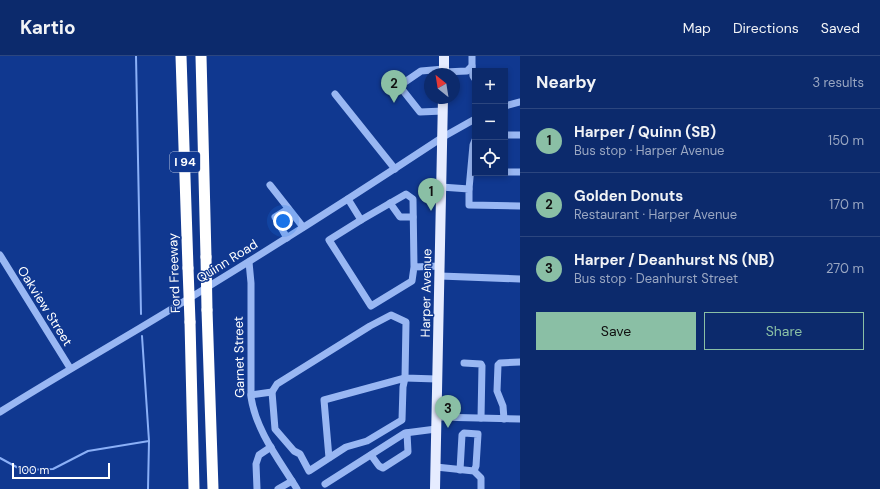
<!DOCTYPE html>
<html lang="en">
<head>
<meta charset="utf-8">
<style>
	body { margin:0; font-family:"DM Sans",sans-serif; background:#1a3674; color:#f1f3f6 }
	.controls { position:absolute; right:12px; top:12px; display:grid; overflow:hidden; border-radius:0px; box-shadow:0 2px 6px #0003 }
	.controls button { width:36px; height:36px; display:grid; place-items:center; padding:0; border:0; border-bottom:1px solid #2c467f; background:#0c2a6c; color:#f1f3f6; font:20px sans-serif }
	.compass { position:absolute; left:424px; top:12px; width:36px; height:36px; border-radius:50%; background:#0c2a6c; box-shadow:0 2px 6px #0003; rotate:330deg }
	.scale { position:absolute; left:12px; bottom:10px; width:98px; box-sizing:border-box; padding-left:4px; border:2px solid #fff; border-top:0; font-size:11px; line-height:14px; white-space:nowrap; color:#fff; -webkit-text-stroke:3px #103890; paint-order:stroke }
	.you { position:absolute; left:283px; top:165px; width:14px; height:14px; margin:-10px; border:3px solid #fff; border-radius:50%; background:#1a73e8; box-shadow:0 0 0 6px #1a73e833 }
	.badge { display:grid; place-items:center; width:26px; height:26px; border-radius:50%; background:#8abfa5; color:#111; font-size:13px; font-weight:700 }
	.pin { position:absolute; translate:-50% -33px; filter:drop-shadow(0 1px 2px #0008) }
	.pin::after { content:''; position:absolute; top:21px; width:14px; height:12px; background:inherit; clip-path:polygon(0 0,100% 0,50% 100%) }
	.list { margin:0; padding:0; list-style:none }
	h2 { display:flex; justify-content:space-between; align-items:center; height:52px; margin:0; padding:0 16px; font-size:17px }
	h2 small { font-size:13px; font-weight:400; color:#9aa7c2 }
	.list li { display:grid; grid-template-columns:26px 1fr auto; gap:12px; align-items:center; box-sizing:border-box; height:64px; padding:0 16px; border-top:1px solid #2c467f }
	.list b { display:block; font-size:15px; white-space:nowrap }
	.list p { margin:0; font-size:13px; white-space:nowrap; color:#9aa7c2 }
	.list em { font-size:13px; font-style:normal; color:#9aa7c2 }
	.actions { display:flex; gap:8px; padding:12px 16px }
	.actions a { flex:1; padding:9px 0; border:1px solid #8abfa5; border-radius:0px; text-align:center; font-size:14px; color:#8abfa5 }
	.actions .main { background:#8abfa5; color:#111 }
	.icon { flex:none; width:22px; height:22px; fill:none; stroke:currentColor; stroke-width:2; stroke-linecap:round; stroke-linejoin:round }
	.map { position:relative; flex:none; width:520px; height:433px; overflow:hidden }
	header { display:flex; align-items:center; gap:24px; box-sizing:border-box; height:56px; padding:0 20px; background:#0c2a6c; border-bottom:1px solid #2c467f }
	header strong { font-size:19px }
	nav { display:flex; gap:22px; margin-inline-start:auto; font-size:14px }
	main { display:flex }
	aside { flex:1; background:#0c2a6c }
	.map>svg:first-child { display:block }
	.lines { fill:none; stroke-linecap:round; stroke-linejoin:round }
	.stream { stroke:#8bb0f7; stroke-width:2 }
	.minor { stroke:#99b7f3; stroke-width:7 }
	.major { stroke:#e6ecff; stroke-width:10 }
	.highway { stroke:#fff; stroke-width:11 }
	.highway-bridge { stroke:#fff; stroke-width:11 }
	.labels { text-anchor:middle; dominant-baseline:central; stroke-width:3; stroke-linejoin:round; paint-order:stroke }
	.shield { fill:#103890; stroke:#b7c3de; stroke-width:1 }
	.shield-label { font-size:12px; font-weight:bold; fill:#fff }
	.street-label { font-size:13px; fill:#fff; stroke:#103890 }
</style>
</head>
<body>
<header>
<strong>Kartio</strong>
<nav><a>Map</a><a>Directions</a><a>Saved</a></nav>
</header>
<main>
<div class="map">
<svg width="520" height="433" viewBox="0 0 520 433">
	<rect width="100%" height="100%" fill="#103890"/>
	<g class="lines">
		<g class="stream">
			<polyline points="136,0 141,258"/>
			<polyline points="142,280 149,385 148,433"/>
			<polyline points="0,402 22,414 53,413 88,395 149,385"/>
		</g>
		<g class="minor">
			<polyline points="472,10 473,20 475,23"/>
			<polyline points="444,16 467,15 472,10 472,0"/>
			<polyline points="335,38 395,113"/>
			<polyline points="505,50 520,46"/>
			<polyline points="443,55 420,56 401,32 402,28 421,15 444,13"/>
			<polyline points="505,79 520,79"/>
			<polyline points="505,116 520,116"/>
			<polyline points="270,129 303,171"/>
			<polyline points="441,131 469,133 469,149 520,150"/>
			<polyline points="469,133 473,89 475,84"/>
			<polyline points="348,143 361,164"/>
			<polyline points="390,147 400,161 413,161"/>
			<polyline points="287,182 275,161 288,153"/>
			<polyline points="0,199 70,312"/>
			<path d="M249 206 251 227V341C256 375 280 405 297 433"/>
			<polyline points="414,211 413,143 406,138 361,164 329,184 371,250 412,225 414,211 440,210"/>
			<polyline points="440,220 520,223"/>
			<polyline points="464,307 481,308 482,310 481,362"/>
			<polyline points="272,336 275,373 294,395 300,398 309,415 346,391 367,385 402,364 403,331 405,322 324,344 329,402"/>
			<polyline points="251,339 272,336 277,328 370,270 391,259 406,266 405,322 437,323"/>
			<path d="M0 356C46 327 93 300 140 272 242 211 343 147 443 81L475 63"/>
			<polyline points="436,361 520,363"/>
			<polyline points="504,363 503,350 497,335 498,309 500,307 520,306"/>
			<polyline points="371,399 379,410 383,412 408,396 407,377"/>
			<polyline points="436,411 474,415 481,422 481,433"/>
			<polyline points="460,414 462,379 464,377 478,378 476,410 474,415"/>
			<polyline points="325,428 405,377 436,373"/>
			<polyline points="257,433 256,408 259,399 271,391"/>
			<polyline points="278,433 292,425"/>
		</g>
		<g class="major">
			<polyline points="444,18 444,0"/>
			<polyline points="435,433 443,42"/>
		</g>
		<g class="highway">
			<polyline points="181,0 188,212"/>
			<polyline points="201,0 206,201"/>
			<polyline points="207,254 213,433"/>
			<polyline points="190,266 194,433"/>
		</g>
		<g class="highway-bridge">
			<polyline points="206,201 207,254"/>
			<polyline points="188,212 190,266"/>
		</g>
	</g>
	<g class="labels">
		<rect class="shield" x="170" y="96" width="30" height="20" rx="3"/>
		<g class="shield-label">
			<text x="185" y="106">I 94</text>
		</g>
		<g class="street-label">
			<text transform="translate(227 205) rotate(-32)">Quinn Road</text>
			<text transform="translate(174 217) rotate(-92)">Ford Freeway</text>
			<text transform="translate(426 237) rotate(-89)">Harper Avenue</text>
			<text transform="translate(45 250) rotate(58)">Oakview Street</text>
			<text transform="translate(239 301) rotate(-91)">Garnet Street</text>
		</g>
	</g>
</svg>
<div class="controls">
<button>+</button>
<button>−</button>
<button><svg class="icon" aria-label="locate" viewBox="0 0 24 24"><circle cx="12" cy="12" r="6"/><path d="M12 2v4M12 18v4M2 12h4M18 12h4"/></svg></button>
</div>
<svg class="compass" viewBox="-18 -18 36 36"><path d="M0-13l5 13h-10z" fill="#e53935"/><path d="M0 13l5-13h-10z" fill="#9aa7c2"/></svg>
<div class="scale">100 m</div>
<div class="you"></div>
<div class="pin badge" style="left:431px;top:155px">1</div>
<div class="pin badge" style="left:394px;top:47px">2</div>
<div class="pin badge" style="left:448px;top:372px">3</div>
</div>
<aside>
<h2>Nearby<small>3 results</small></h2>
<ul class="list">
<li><span class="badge">1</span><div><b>Harper / Quinn (SB)</b><p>Bus stop · Harper Avenue</p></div><em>150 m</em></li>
<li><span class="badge">2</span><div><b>Golden Donuts</b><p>Restaurant · Harper Avenue</p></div><em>170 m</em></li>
<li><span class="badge">3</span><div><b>Harper / Deanhurst NS (NB)</b><p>Bus stop · Deanhurst Street</p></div><em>270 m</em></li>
</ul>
<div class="actions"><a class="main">Save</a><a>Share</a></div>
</aside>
</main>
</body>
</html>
